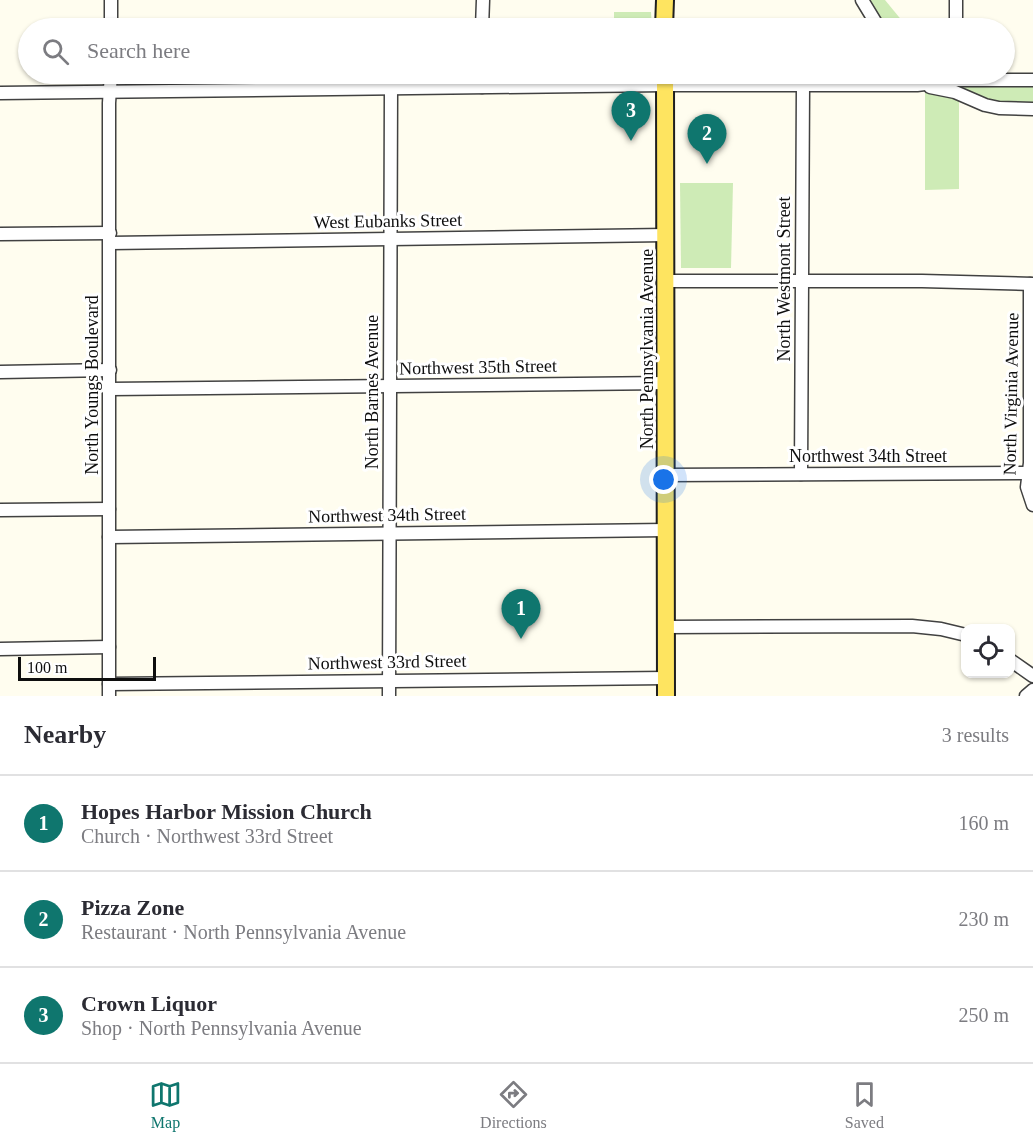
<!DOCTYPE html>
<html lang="en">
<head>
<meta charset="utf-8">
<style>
	body { margin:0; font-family:"Times New Roman",serif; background:#f2f2f3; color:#2b2b33 }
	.controls { position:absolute; right:18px; bottom:18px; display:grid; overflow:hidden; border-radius:12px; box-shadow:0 2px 4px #0004 }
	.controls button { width:54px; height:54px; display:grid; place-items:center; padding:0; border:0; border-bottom:2px solid #e1e1e2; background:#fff; color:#2b2b33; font:30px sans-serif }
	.scale { position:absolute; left:18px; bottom:15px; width:138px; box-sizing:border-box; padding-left:6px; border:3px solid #0e0e0e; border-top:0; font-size:16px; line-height:21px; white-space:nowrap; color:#0e0e0e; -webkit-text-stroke:4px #fff; paint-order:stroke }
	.you { position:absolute; left:664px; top:480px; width:21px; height:21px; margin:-15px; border:4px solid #fff; border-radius:50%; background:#1a73e8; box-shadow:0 0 0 9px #1a73e833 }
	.badge { display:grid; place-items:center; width:39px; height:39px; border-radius:50%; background:#0f766e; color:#fff; font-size:20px; font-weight:700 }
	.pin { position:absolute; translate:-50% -50px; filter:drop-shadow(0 2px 3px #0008) }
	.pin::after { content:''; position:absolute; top:32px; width:21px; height:18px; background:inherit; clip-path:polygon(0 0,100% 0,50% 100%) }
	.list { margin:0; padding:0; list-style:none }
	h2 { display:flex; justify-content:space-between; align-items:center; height:78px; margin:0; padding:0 24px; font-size:26px }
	h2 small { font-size:20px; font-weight:400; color:#7c7c81 }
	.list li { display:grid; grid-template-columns:39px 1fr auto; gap:18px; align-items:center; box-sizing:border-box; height:96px; padding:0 24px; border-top:2px solid #e1e1e2 }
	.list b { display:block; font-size:22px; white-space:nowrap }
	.list p { margin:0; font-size:20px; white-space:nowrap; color:#7c7c81 }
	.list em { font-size:20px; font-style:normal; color:#7c7c81 }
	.icon { flex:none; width:33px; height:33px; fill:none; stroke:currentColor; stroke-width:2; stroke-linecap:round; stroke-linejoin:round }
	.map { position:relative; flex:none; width:1033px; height:696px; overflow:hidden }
	.search { position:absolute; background:#fff; box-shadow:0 2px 4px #0004; left:18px; right:18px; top:18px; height:66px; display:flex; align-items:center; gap:15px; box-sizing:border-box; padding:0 21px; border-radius:33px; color:#7c7c81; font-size:22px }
	.sheet { height:366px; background:#fff }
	nav { display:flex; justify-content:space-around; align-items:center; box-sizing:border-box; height:84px; border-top:2px solid #e1e1e2; background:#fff; font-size:16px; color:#7c7c81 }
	nav a { display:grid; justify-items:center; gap:3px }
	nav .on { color:#0f766e }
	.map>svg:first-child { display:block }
	.green { fill:#ceebb6 }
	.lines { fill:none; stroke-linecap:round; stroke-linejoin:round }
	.minor-casing { stroke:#414141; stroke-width:15 }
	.major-casing { stroke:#1f1f1f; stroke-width:20 }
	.minor { stroke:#fff; stroke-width:12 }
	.major { stroke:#fee460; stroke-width:16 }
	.labels { text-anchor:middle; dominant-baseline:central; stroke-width:6; stroke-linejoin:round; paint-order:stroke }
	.street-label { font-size:18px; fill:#0e0e0e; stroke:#fff }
</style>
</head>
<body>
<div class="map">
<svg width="1033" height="696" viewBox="0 0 1033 696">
	<rect width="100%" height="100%" fill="#fffdef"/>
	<g class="green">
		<polygon points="867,0 885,0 908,28 884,28"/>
		<polygon points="614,12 651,12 652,28 614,28"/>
		<polygon points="1033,84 1033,105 990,101 962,89 962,86"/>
		<polygon points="937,92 946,94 959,100 959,189 925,190 925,93"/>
		<polygon points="680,183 733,183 731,268 681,268"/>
	</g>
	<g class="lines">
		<defs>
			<g id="minor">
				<polyline points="862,0 879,28"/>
				<polyline points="111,28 111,0"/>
				<polyline points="482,28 483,0"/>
				<polyline points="956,28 956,0"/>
				<polyline points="482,87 482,74"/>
				<polyline points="930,87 955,92 985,105 999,108 1033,109"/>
				<polyline points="0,93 665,85 917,85 955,80 1033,80"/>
				<polyline points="0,234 110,233"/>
				<polyline points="110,243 666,235"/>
				<polyline points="666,281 922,281 1033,284"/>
				<polyline points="1030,284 1030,463 1027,487 1033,505"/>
				<polyline points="0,372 110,370"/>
				<polyline points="110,389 666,383"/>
				<polyline points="801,474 803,85"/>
				<polyline points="666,475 1033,473"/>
				<polyline points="0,510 109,509"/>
				<polyline points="109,537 666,530"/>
				<polyline points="666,627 912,626 941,629 966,635"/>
				<polyline points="0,649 109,647"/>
				<polyline points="1010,660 1033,676"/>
				<polyline points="109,684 666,678"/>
				<polyline points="109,696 109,103 111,74"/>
				<polyline points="389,696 391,88"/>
				<polyline points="1026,696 1033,690"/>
			</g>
			<g id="major">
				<polyline points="664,28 665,0"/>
				<polyline points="665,74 666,696"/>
			</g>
		</defs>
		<use href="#minor" class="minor-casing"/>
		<use href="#major" class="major-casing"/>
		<use href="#minor" class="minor"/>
		<use href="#major" class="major"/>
	</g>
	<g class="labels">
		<g class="street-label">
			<text transform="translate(388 221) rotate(-1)">West Eubanks Street</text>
			<text transform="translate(784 279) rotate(-90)">North Westmont Street</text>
			<text transform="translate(647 349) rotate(-90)">North Pennsylvania Avenue</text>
			<text transform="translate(478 367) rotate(-1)">Northwest 35th Street</text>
			<text transform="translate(92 385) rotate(-90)">North Youngs Boulevard</text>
			<text transform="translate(372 392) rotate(-90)">North Barnes Avenue</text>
			<text transform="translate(1011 394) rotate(-89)">North Virginia Avenue</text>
			<text x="868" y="456">Northwest 34th Street</text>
			<text transform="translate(387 515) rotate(-1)">Northwest 34th Street</text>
			<text transform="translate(387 662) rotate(-1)">Northwest 33rd Street</text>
		</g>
	</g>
</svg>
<div class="controls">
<button><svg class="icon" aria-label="locate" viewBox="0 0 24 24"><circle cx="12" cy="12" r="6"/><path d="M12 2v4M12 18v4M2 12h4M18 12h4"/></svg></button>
</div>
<div class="scale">100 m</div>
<div class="you"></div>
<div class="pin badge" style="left:521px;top:639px">1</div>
<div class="pin badge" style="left:707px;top:164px">2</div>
<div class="pin badge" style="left:631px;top:141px">3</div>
<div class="search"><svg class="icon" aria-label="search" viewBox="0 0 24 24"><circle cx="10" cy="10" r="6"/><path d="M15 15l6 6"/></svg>Search here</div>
</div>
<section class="sheet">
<h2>Nearby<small>3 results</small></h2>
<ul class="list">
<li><span class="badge">1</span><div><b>Hopes Harbor Mission Church</b><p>Church · Northwest 33rd Street</p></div><em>160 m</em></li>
<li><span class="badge">2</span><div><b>Pizza Zone</b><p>Restaurant · North Pennsylvania Avenue</p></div><em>230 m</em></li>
<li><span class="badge">3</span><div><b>Crown Liquor</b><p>Shop · North Pennsylvania Avenue</p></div><em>250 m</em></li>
</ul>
</section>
<nav>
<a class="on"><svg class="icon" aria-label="map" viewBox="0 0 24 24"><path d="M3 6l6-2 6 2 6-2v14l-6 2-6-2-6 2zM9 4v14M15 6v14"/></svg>Map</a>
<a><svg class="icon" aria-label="directions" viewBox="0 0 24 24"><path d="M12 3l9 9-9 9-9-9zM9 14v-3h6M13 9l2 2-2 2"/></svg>Directions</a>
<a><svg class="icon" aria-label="saved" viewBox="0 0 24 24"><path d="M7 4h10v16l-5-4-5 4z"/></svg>Saved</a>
</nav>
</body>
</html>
